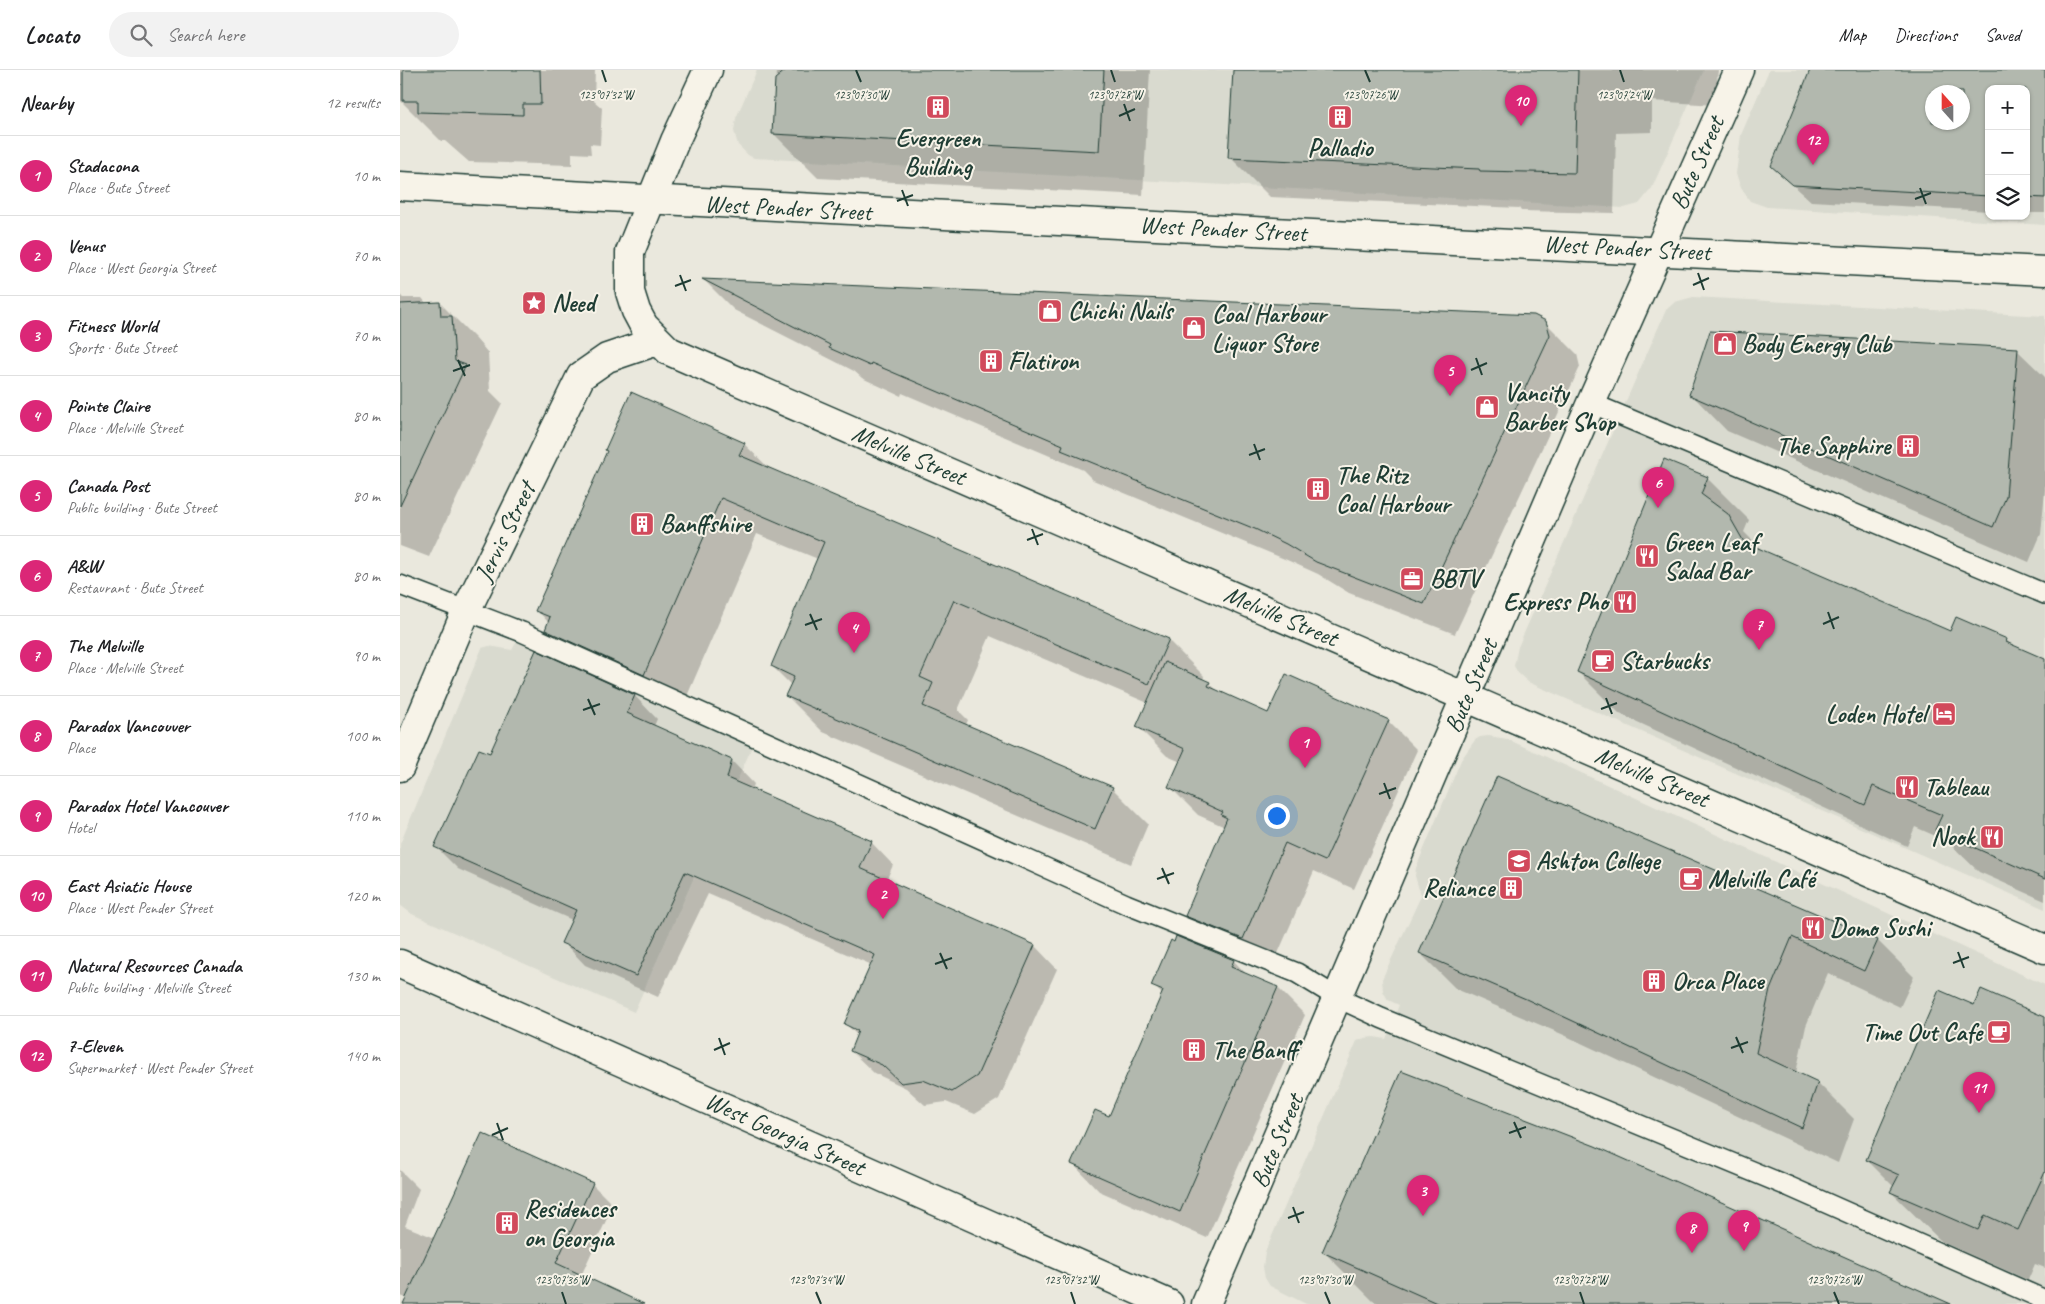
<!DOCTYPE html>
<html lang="en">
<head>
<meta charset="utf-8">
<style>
	body { margin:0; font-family:Caveat,sans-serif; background:#f2f2f2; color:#202124 }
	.controls { position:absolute; right:15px; top:15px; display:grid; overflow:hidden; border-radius:10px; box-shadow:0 1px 4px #0004 }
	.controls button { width:45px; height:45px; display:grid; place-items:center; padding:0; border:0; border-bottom:1px solid #e0e0e0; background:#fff; color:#202124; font:25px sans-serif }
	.compass { position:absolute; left:1525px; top:15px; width:45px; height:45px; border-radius:50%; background:#fff; box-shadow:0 1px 4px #0004; rotate:339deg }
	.you { position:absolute; left:876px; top:745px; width:18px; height:18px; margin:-12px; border:4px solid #fff; border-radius:50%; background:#1a73e8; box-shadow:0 0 0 8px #1a73e833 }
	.badge { display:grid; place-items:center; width:32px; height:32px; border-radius:50%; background:#db2777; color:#fff; font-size:16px; font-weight:700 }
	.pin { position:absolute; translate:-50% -41px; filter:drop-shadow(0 1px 2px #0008) }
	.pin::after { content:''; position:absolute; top:26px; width:18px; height:15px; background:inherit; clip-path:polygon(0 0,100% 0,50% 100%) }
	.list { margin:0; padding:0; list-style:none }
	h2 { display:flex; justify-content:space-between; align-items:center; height:65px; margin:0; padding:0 20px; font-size:21px }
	h2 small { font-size:16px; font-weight:400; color:#757577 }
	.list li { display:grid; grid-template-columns:32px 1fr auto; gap:15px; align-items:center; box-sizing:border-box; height:80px; padding:0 20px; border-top:1px solid #e0e0e0 }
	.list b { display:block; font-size:19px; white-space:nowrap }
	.list p { margin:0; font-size:16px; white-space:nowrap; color:#757577 }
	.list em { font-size:16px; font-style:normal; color:#757577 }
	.icon { flex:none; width:28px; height:28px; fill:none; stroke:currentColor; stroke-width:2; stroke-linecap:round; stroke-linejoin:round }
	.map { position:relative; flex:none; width:1645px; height:1234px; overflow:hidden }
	header { display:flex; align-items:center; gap:30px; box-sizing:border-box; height:70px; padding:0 25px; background:#fff; border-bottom:1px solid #e0e0e0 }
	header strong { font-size:24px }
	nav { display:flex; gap:28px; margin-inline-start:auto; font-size:18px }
	.search { width:350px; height:45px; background:#f2f2f2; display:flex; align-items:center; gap:12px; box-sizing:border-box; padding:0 18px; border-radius:28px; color:#757577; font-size:19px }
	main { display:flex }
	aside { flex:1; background:#fff }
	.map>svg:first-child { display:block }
	.built { fill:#d9dacf; fill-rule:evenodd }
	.shadow { fill:#0003; fill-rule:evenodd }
	.building { fill:#b2b8ae; stroke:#1f3d34; fill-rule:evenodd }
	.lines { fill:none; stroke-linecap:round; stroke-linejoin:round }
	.service-casing { stroke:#1f3d34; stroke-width:22 }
	.minor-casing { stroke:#1f3d34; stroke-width:31 }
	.tertiary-casing { stroke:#1f3d34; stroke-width:31 }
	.secondary-casing { stroke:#1f3d34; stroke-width:31 }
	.trunk-casing { stroke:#1f3d34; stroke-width:31 }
	.service { stroke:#f7f3e8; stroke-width:19 }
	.minor { stroke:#f7f3e8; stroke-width:28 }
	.tertiary { stroke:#f7f3e8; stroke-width:28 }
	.secondary { stroke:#f7f3e8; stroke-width:28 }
	.trunk { stroke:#f7f3e8; stroke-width:28 }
	.ticks { fill:none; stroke:#1f3d34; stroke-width:2 }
	.labels { text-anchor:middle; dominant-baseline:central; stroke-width:4; stroke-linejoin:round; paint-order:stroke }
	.poi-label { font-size:25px; font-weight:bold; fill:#1f3d34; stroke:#f7f3e8; text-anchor:start }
	.street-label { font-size:25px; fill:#1f3d34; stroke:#f7f3e8 }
	.ticks-label { font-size:12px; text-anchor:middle; fill:#1f3d34; stroke:#f7f3e8; stroke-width:4; stroke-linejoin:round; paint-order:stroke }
</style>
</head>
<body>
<header>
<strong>Locato</strong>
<div class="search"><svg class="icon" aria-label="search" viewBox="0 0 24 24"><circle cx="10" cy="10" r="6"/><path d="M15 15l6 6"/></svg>Search here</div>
<nav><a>Map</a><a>Directions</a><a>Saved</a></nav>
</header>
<main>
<aside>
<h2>Nearby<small>12 results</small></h2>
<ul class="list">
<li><span class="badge">1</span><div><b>Stadacona</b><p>Place · Bute Street</p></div><em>10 m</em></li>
<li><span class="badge">2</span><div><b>Venus</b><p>Place · West Georgia Street</p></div><em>70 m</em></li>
<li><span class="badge">3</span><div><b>Fitness World</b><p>Sports · Bute Street</p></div><em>70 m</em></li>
<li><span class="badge">4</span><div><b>Pointe Claire</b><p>Place · Melville Street</p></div><em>80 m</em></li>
<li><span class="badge">5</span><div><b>Canada Post</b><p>Public building · Bute Street</p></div><em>80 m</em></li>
<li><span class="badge">6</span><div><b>A&amp;W</b><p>Restaurant · Bute Street</p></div><em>80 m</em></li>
<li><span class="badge">7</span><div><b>The Melville</b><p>Place · Melville Street</p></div><em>90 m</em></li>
<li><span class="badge">8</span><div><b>Paradox Vancouver</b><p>Place</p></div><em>100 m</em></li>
<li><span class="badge">9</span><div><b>Paradox Hotel Vancouver</b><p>Hotel</p></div><em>110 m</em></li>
<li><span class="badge">10</span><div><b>East Asiatic House</b><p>Place · West Pender Street</p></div><em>120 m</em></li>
<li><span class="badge">11</span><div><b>Natural Resources Canada</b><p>Public building · Melville Street</p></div><em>130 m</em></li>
<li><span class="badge">12</span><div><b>7-Eleven</b><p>Supermarket · West Pender Street</p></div><em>140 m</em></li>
</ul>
</aside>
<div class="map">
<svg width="1645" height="1234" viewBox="0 0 1645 1234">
	<rect width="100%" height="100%" fill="#eae8dd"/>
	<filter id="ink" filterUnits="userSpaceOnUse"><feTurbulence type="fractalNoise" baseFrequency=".02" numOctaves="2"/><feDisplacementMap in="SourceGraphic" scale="10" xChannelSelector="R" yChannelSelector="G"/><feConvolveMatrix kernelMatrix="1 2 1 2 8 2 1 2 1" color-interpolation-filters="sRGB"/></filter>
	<g filter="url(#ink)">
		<g class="built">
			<polygon points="357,0 1304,0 1252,118 1239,134 1224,138 354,88 348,85 338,75 334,61 336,48"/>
			<path d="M1369 0H1645V155L1367 137 1350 131 1341 118 1336 104 1341 65ZM1589 19H1626V146H1589ZM1532 22H1562V52H1532Z"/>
			<polygon points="1293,227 1645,246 1645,839 1128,612 1118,603 1114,596 1118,577 1266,240 1275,232"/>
			<polygon points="122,562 356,668 234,942 12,844 0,835 0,774 82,578 89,576 112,580"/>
			<polygon points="1089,666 1107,669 1645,915 1645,1234 906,1234 870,1216 865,1208 863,1197 865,1182 957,971 965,968 974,967 986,969 999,935 988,930 983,921 982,909 1021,826 1015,806 1016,798 1061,690 1075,670 1080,667"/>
		</g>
		<g class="shadow">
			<polygon points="0,0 195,0 194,31 202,38 200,75 190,74 191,84 172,83 172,95 69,92 45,71 41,71 0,30"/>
			<polygon points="377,0 750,0 743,125 418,108 374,64"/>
			<polygon points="834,0 1318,0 1315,35 1252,31 1252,62 1216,63 1214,143 1121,141 1119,138 870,127 830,87"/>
			<path d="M1411 0H1645V143H1626V19H1589V141L1411 131 1372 96ZM1532 22H1562V52H1532Z"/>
			<polygon points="305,211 1134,247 1145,252 1177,284 1180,297 1055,564 949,523 918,504 887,490 693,410 683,400 502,323 501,326 462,308 454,301 334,240"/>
			<polygon points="0,225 3,228 22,228 27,234 40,233 76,269 88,283 90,321 102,333 29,487 0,476"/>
			<polygon points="1617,280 1645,307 1645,420 1641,464 1629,492 1327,361 1291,324"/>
			<polygon points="344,374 371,400 768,570 804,606 803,610 809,613 819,622 869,644 988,651 1017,680 954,819 914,801 872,897 815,874 787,845 825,757 798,745 769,716 781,692 767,686 738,657 748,633 590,566 558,640 568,650 566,655 712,718 748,754 731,794 423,662 387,626 391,615 372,596 418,489 357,464 281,640 182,596 146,560 149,553 137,540"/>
			<polygon points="1307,408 1349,450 1344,462 1364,482 1551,563 1606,570 1613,576 1645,590 1645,831 1579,802 1547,771 1515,757 1507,776 1220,644 1178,602"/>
			<polygon points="136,582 235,626 257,649 254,656 332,691 354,714 352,720 471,772 493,795 486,811 635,876 657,899 599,1029 575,1044 546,1032 525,1035 506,1018 474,1003 451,981 458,966 446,954 472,895 308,824 258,927 185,895 163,872 172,850 58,799 36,777 91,685"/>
			<polygon points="1098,708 1478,871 1514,907 1500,937 1428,903 1406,956 1396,1003 1418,1013 1454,1049 1438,1093 1164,965 1056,919 1020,883"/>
			<polygon points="777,868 834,891 848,906 878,918 905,945 807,1168 699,1121 672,1093 709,1047 763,925 753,915"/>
			<polygon points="1575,937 1645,948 1645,1198 1635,1194 1628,1210 1542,1172 1491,1122 1494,1117 1467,1090"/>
			<polygon points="0,1100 19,1119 5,1156 35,1168 192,1114 213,1135 181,1206 241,1234 14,1234 10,1230 0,1226"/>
			<polygon points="923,1181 1548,1234 979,1234 973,1231"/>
		</g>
		<g class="building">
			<polygon points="3,0 140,0 141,34 123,34 123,45 18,42 18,31 3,31"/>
			<polygon points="386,0 704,0 699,81 372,64 375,9"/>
			<polygon points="833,0 1178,0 1175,103 1080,101 1079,99 828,88"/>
			<path d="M1410 0H1645V128L1626 127V19H1589V126L1393 115 1371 96ZM1532 22H1562V52H1532Z"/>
			<polygon points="302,209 1134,245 1146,251 1150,265 1024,534 916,492 886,474 855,459 661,380 663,375 471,293 470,296 429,278 430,275"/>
			<polygon points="40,232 41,246 52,246 55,291 66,295 0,436 0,234"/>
			<polygon points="1310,261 1618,278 1606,427 1593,457 1289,325"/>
			<polygon points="231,322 345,373 339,385 769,569 749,614 554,530 520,607 533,613 523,636 713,717 695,759 385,626 394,607 371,596 424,472 321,428 244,605 145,560 150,547 135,541 207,381 205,380"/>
			<polygon points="1264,389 1308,407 1301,424 1328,444 1344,472 1550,561 1556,547 1607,569 1606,572 1645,589 1645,809 1535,760 1542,745 1473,716 1465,735 1177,602"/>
			<polygon points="136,580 235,625 227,643 332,690 327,708 472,771 460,798 635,875 577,1006 552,1022 523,1010 501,1013 482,995 450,981 458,961 444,954 475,885 285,802 236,906 161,873 176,840 34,777 79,679 90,683"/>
			<polygon points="765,592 810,612 808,616 868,643 886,604 989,650 925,791 885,773 843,869 785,846 827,748 821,745 823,742 768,717 785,679 736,657"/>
			<polygon points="1097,706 1478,870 1464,901 1392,867 1370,920 1356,983 1418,1012 1402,1058 1126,929 1019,883"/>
			<polygon points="776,866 834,890 831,897 878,917 780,1142 671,1094 695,1040 709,1046 763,921 751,916 771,870 774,872"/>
			<polygon points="1581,919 1645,947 1645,1102 1618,1160 1585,1145 1578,1160 1490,1122 1499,1105 1466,1090 1539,920 1574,935"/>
			<polygon points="1001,1001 1195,1076 1551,1234 1039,1234 922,1182"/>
			<polygon points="82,1063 193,1113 156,1193 244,1234 3,1234"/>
		</g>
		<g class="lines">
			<defs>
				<g id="service">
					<polyline points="1191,333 1645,524"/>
					<polyline points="0,515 122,562 726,834 897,903 938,928 981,948 1390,1117 1645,1230"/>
				</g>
				<polyline id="minor" points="0,697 66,541 181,306 207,288 257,271"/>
				<g id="tertiary">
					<polyline points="308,0 275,71 230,182 230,222 236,241 244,256 269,281 1645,879"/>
					<polyline points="806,1234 1191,333 1339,0"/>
				</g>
				<path id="secondary" d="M0 116C548 149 1097 170 1645 201"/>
				<polyline id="trunk" points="0,894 769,1234"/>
			</defs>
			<use href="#service" class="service-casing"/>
			<use href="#minor" class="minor-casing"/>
			<use href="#tertiary" class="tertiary-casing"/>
			<use href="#secondary" class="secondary-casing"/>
			<use href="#trunk" class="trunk-casing"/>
			<use href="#service" class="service"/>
			<use href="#minor" class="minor"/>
			<use href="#tertiary" class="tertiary"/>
			<use href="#secondary" class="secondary"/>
			<use href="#trunk" class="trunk"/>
		</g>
	</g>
	<path class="ticks" d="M202 0 206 12M456 0 461 12M711 0 715 12M965 0 970 12M1220 0 1224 12M724 34 730 51M719 46 735 39M1520 118 1526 134M502 120 508 136M1515 129 1531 123M497 131 513 125M1298 203 1304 220M280 205 286 221M1293 215 1309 208M275 216 291 210M1076 288 1082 305M58 290 65 306M1071 300 1087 293M53 301 70 295M854 374 860 390M849 385 865 379M632 459 638 475M627 470 643 464M1428 542 1434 559M410 544 417 560M1423 554 1439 547M405 555 422 549M1206 628 1212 644M188 629 195 645M1201 639 1217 633M183 640 200 634M984 713 990 729M979 724 996 718M762 798 769 814M757 809 774 803M1558 882 1564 898M540 883 547 899M1553 893 1569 887M535 894 552 888M1336 967 1343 983M319 968 325 985M1331 978 1348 972M314 980 330 973M1114 1052 1121 1068M97 1053 103 1070M1109 1063 1126 1057M92 1065 108 1058M893 1137 899 1153M888 1148 904 1142M162 1222 166 1234M416 1222 421 1234M671 1222 675 1234M925 1222 930 1234M1180 1222 1184 1234M1434 1222 1439 1234"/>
	<defs>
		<symbol id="building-square" viewBox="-11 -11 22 22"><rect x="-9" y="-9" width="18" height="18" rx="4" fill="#d1495b" stroke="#f7f3e8"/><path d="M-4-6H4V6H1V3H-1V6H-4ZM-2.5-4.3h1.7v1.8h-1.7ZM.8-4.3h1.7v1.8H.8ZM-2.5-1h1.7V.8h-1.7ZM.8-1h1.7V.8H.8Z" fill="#fff"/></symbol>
		<symbol id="sight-square" viewBox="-11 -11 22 22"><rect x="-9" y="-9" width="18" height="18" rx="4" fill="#d1495b" stroke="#f7f3e8"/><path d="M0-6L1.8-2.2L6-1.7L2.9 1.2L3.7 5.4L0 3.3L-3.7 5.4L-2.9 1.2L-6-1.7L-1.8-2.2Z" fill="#fff"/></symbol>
		<symbol id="shop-square" viewBox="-11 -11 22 22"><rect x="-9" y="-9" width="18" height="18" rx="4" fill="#d1495b" stroke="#f7f3e8"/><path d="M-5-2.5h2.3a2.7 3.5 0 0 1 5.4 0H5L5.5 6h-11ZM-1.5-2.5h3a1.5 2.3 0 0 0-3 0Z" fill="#fff"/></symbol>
		<symbol id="restaurant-square" viewBox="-11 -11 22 22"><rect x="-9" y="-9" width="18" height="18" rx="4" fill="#d1495b" stroke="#f7f3e8"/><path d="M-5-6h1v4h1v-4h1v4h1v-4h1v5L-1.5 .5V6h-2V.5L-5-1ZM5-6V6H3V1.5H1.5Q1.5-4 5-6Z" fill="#fff"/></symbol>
		<symbol id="office-square" viewBox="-11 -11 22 22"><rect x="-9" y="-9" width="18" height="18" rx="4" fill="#d1495b" stroke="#f7f3e8"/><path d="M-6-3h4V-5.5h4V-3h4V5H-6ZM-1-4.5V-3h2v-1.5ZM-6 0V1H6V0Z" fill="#fff"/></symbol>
		<symbol id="cafe-square" viewBox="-11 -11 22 22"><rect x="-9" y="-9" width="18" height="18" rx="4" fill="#d1495b" stroke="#f7f3e8"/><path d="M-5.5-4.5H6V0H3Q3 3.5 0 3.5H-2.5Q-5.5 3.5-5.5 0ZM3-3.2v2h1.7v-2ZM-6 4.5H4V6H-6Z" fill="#fff"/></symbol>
		<symbol id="hotel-square" viewBox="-11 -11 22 22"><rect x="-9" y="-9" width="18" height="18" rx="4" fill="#d1495b" stroke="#f7f3e8"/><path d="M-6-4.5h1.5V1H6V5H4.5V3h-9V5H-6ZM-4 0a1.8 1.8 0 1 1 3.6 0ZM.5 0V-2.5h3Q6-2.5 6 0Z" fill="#fff"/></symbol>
		<symbol id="university-square" viewBox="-11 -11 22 22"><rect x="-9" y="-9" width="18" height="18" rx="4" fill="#d1495b" stroke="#f7f3e8"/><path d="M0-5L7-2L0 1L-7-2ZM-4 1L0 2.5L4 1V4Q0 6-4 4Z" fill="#fff"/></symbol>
	</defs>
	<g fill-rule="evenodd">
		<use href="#building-square" x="524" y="23" width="28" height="28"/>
		<use href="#building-square" x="926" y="33" width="28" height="28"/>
		<use href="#sight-square" x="120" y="219" width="28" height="28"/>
		<use href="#shop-square" x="636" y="227" width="28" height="28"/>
		<use href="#shop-square" x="780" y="244" width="28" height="28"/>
		<use href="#shop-square" x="1311" y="260" width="28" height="28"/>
		<use href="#building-square" x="577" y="277" width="28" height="28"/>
		<use href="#shop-square" x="1073" y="323" width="28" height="28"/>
		<use href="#building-square" x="1494" y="362" width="28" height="28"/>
		<use href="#building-square" x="904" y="405" width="28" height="28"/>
		<use href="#building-square" x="228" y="440" width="28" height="28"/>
		<use href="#restaurant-square" x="1233" y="472" width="28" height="28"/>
		<use href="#office-square" x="998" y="495" width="28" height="28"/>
		<use href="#restaurant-square" x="1211" y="518" width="28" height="28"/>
		<use href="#cafe-square" x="1189" y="577" width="28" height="28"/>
		<use href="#hotel-square" x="1530" y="630" width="28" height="28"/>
		<use href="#restaurant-square" x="1493" y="703" width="28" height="28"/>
		<use href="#restaurant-square" x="1578" y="753" width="28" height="28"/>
		<use href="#university-square" x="1105" y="777" width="28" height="28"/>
		<use href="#cafe-square" x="1277" y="795" width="28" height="28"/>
		<use href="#building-square" x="1097" y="804" width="28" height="28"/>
		<use href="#restaurant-square" x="1399" y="844" width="28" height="28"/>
		<use href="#building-square" x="1240" y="897" width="28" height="28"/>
		<use href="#cafe-square" x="1585" y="948" width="28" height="28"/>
		<use href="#building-square" x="780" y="966" width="28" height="28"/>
		<use href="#building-square" x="93" y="1139" width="28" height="28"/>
	</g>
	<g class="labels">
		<g class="poi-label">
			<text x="538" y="68" text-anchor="middle">Evergreen<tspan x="538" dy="29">Building</tspan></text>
			<text x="940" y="78" text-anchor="middle">Palladio</text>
			<text x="152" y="233">Need</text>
			<text x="668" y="241">Chichi Nails</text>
			<text x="812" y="244">Coal Harbour<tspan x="812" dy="29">Liquor Store</tspan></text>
			<text x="1342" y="274">Body Energy Club</text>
			<text x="608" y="291">Flatiron</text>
			<text x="1104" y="323">Vancity<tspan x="1104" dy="29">Barber Shop</tspan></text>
			<text x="1490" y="376" text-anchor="end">The Sapphire</text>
			<text x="936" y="405">The Ritz<tspan x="936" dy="29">Coal Harbour</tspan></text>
			<text x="260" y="454">Banffshire</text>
			<text x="1264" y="472">Green Leaf<tspan x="1264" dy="29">Salad Bar</tspan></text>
			<text x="1030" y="509">BBTV</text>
			<text x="1208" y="532" text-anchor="end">Express Pho</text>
			<text x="1220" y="591">Starbucks</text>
			<text x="1526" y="644" text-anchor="end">Loden Hotel</text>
			<text x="1524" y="717">Tableau</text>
			<text x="1574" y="767" text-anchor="end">Nook</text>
			<text x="1136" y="791">Ashton College</text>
			<text x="1308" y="809">Melville Café</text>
			<text x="1094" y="818" text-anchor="end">Reliance</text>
			<text x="1430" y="858">Domo Sushi</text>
			<text x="1272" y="911">Orca Place</text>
			<text x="1582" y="962" text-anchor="end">Time Out Cafe</text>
			<text x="812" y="980">The Banff</text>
			<text x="124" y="1139">Residences<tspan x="124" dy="29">on Georgia</tspan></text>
		</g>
		<g class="street-label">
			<text transform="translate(1297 93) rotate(-66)">Bute Street</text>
			<text transform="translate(388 138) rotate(3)">West Pender Street</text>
			<text transform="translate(823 159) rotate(3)">West Pender Street</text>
			<text transform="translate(1227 178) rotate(3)">West Pender Street</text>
			<text transform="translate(509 385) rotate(23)">Melville Street</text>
			<text transform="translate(105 462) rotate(-64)">Jervis Street</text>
			<text transform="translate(881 546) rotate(23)">Melville Street</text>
			<text transform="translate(1071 616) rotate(-67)">Bute Street</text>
			<text transform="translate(1252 707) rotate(23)">Melville Street</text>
			<text transform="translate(385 1064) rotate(24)">West Georgia Street</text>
			<text transform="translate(877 1071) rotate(-67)">Bute Street</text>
		</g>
	</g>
	<g class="ticks-label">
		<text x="461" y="29">123°07'30"W</text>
		<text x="206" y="29">123°07'32"W</text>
		<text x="715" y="29">123°07'28"W</text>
		<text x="970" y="29">123°07'26"W</text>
		<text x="1224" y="29">123°07'24"W</text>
		<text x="162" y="1214">123°07'36"W</text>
		<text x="416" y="1214">123°07'34"W</text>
		<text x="671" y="1214">123°07'32"W</text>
		<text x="925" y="1214">123°07'30"W</text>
		<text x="1180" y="1214">123°07'28"W</text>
		<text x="1434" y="1214">123°07'26"W</text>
	</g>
</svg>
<div class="controls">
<button>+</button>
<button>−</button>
<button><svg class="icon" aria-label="layers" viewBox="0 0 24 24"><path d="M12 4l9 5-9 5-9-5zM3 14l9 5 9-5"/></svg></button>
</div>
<svg class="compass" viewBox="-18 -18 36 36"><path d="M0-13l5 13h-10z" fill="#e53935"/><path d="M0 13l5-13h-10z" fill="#757577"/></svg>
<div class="you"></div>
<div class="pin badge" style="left:905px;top:698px">1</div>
<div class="pin badge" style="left:483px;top:849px">2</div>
<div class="pin badge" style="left:1023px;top:1146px">3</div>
<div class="pin badge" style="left:454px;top:583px">4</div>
<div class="pin badge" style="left:1050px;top:326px">5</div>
<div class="pin badge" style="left:1258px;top:438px">6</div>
<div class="pin badge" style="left:1359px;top:580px">7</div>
<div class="pin badge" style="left:1292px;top:1183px">8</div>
<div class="pin badge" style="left:1344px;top:1181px">9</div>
<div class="pin badge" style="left:1121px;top:56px">10</div>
<div class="pin badge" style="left:1579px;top:1043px">11</div>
<div class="pin badge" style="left:1413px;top:95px">12</div>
</div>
</main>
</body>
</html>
